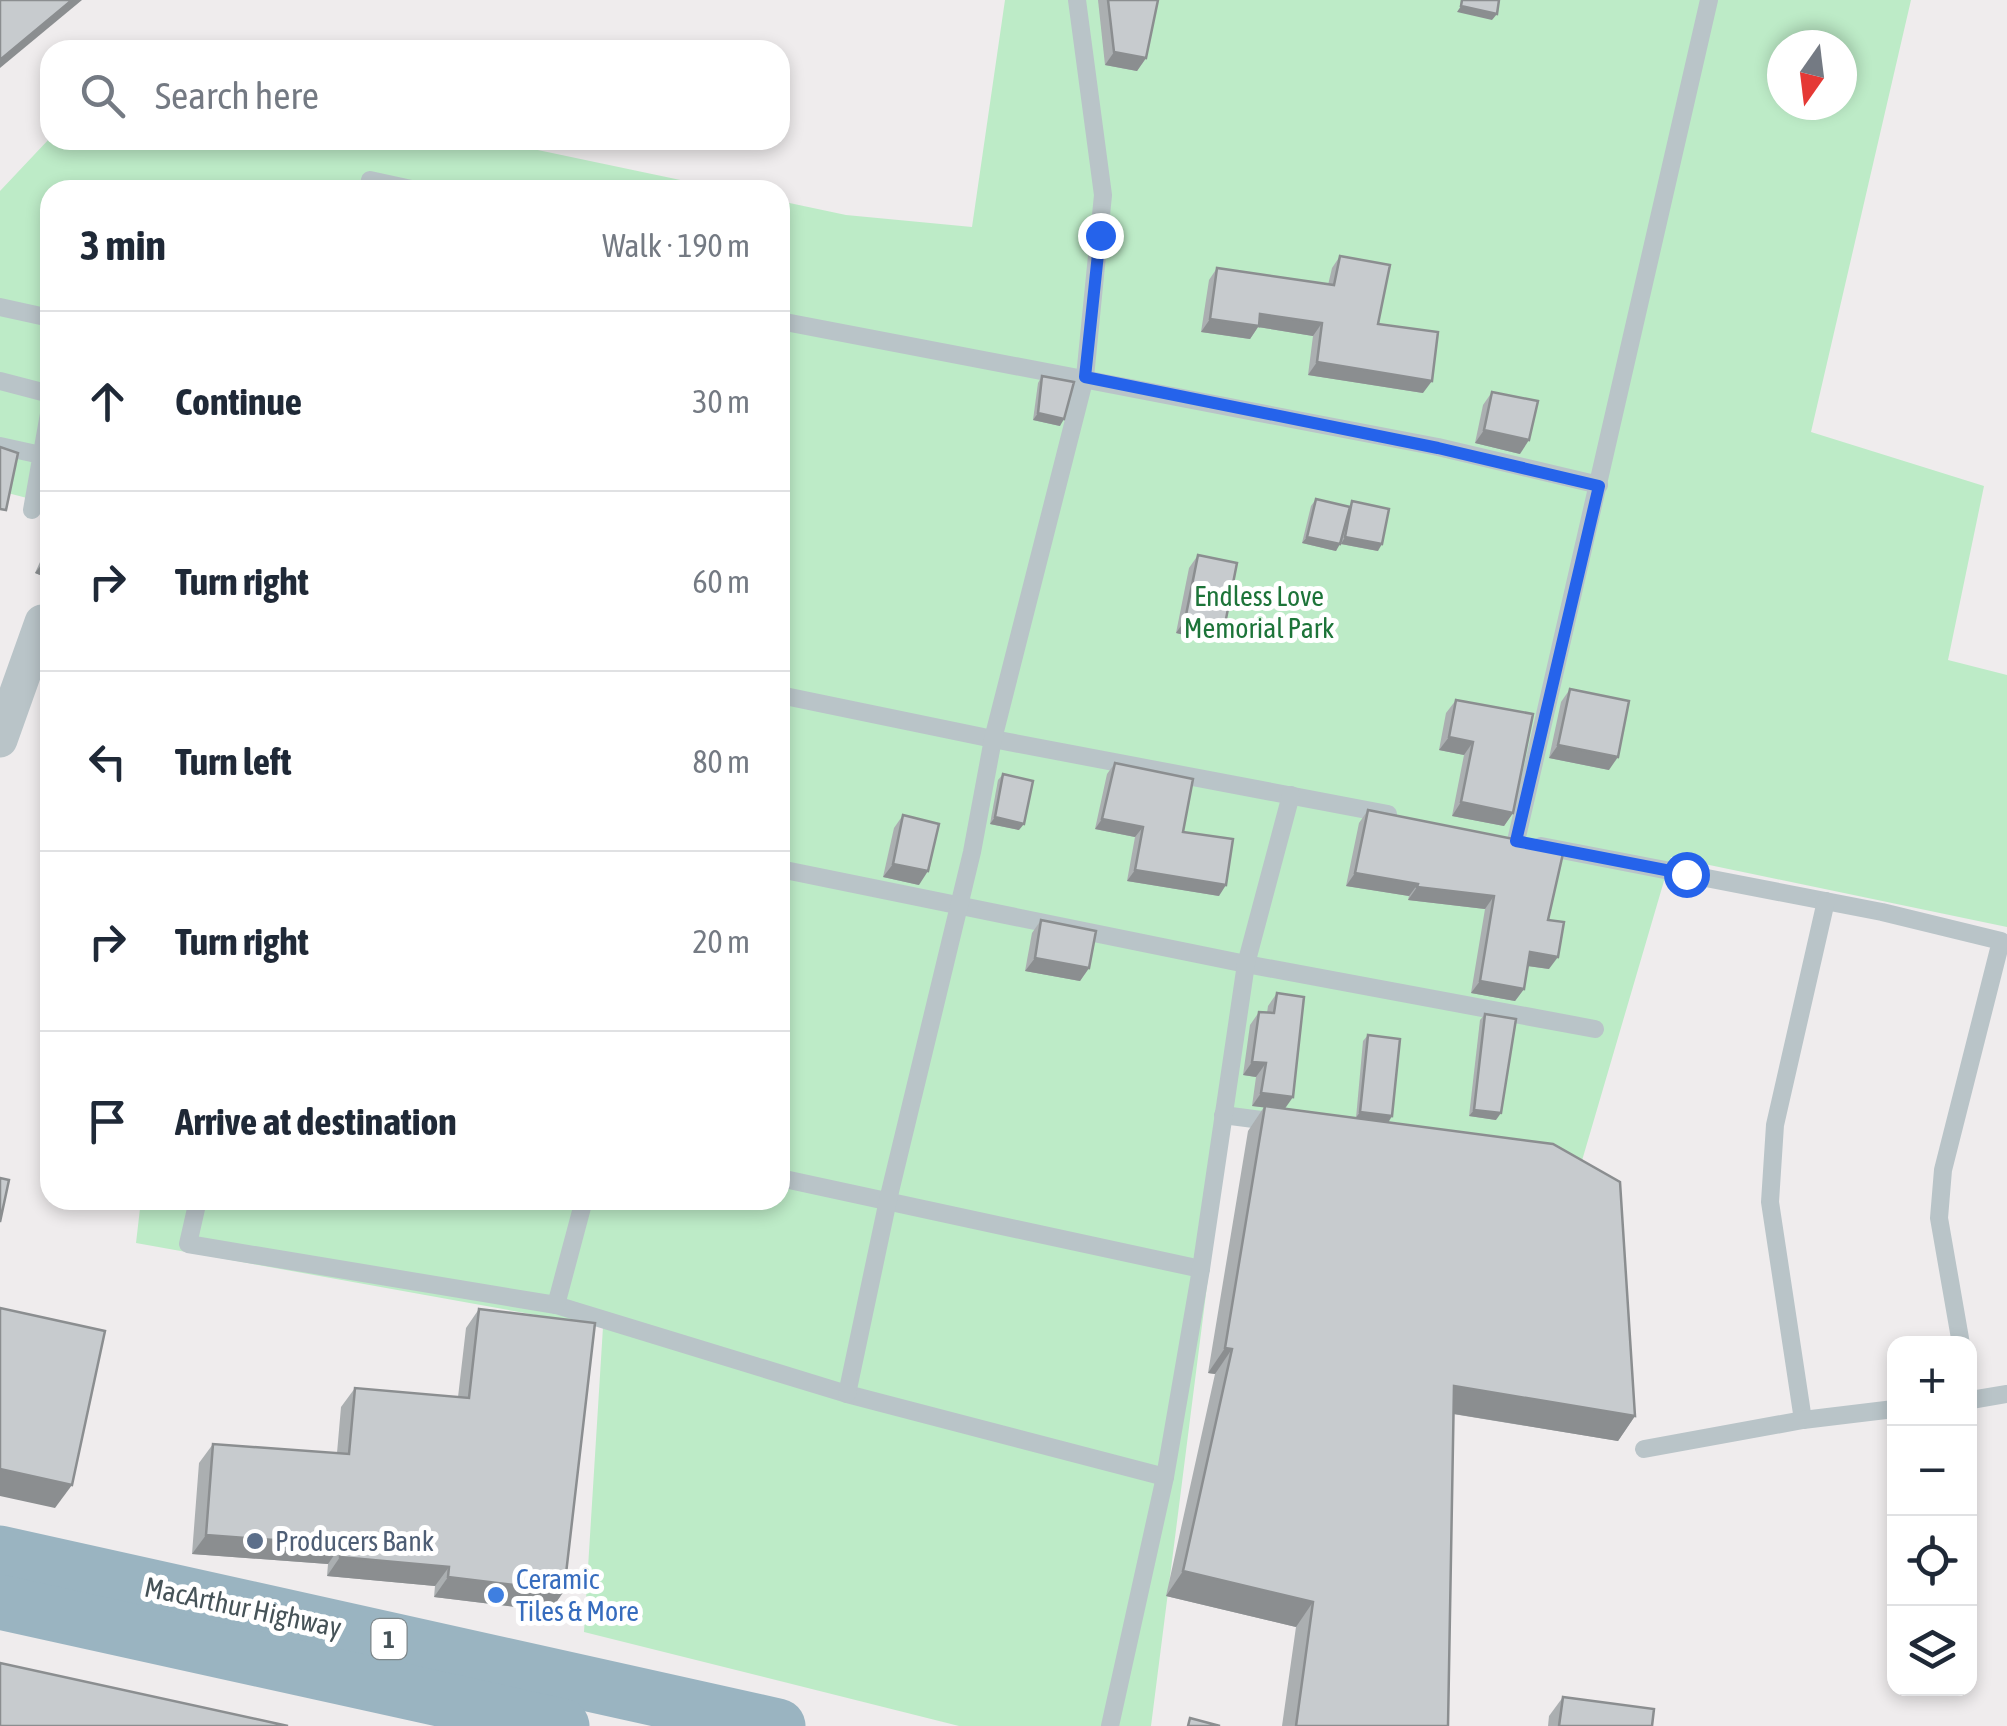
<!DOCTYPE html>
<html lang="en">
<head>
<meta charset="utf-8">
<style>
	body { margin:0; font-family:"Asap Condensed",sans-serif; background:#f2f2f3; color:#1f2937 }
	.controls { position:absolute; right:30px; bottom:30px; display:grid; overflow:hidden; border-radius:20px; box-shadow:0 5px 15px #0003 }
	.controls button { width:90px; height:90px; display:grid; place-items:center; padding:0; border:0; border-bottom:2px solid #e0e1e3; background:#fff; color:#1f2937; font:50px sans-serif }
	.compass { position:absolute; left:1767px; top:30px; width:90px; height:90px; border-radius:50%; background:#fff; box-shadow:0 5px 15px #0003; rotate:194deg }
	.stop { position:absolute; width:30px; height:30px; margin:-22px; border:8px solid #2563eb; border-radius:50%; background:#fff }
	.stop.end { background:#2563eb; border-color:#fff; box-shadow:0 2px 10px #0008 }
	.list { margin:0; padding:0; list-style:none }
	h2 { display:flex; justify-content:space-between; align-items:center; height:130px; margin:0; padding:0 40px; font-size:42px }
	h2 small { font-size:32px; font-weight:400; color:#747a83 }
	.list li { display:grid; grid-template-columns:65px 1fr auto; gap:30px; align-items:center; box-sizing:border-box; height:180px; padding:0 40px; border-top:2px solid #e0e1e3 }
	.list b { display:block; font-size:38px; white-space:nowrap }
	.list em { font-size:32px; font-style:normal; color:#747a83 }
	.icon { flex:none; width:55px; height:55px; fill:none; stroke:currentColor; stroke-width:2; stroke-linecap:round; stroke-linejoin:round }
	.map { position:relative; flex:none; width:2007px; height:1726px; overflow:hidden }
	.search { position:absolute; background:#fff; box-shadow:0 5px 15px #0003; left:40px; top:40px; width:750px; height:110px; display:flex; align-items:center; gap:25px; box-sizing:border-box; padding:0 35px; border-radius:30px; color:#747a83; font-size:38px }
	.panel { position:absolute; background:#fff; box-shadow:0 5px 15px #0003; left:40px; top:180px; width:750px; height:1030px; border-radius:30px }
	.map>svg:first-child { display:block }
	.green { fill:#bdebc7; fill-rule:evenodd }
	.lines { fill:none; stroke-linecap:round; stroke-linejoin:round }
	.service { stroke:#b9c4c8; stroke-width:18 }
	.minor { stroke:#b9c4c8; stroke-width:35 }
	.trunk { stroke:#9ab4c1; stroke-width:55 }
	.wall { fill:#abafb1 }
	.shaded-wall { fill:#8b8e90 }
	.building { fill:#c7cbce; stroke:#8b8e90; stroke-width:2.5 }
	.route { stroke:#2563eb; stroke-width:12 }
	.service-dot { fill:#5c6f8a; stroke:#fff; stroke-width:4 }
	.shop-dot { fill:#3f7fe0; stroke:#fff; stroke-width:4 }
	.labels { text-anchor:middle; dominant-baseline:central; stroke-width:10; stroke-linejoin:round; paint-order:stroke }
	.shield { fill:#fff; stroke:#7e878a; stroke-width:2.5 }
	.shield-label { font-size:25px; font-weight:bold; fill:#465358 }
	.park-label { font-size:28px; fill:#1d7439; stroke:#fff }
	.service-label { font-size:28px; fill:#4e5e75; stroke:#fff; text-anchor:start }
	.shop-label { font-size:28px; fill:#366cbe; stroke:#fff; text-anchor:start }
	.street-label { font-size:28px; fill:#465358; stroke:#fff }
</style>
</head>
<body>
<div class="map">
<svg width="2007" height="1726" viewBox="0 0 2007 1726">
	<rect width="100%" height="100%" fill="#efeced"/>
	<g class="green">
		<path d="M1005 0H1911L1811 432 1984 486 1948 660 2007 675V927L1671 857 1581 1164 1229 1113 1151 1726H959L584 1632 603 1327 136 1243 141 1200H780V201L846 215 972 227ZM1782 45H1842V105H1782Z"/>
		<polygon points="50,138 490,140 728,190 50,190 50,504 0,491 0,191"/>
	</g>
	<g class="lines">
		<g class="service">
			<polyline points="368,190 370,180 416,190"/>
			<polyline points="0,307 50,318"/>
			<polyline points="780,321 1438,447 1599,485"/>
			<polyline points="0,381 50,394"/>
			<polyline points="0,446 50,457"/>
			<polyline points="32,510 50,408"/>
			<polyline points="780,695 993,739 1388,814"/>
			<polyline points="1516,841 1709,0"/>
			<polyline points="1541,846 1882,912 2001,941 1943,1170 1939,1218 1961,1344"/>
			<polyline points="780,869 1246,964 1595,1029"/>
			<polyline points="1223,1115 1277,1122"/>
			<polyline points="780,1178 1201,1269"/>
			<polyline points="198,1200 188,1244 556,1305 847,1394 1165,1477"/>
			<polyline points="556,1305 584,1200"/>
			<polyline points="847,1394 888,1200 972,852 993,739 1085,377 1103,195 1077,0"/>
			<polyline points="1971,1400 2007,1394"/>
			<polyline points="1803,1420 1770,1202 1775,1125 1826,901"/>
			<polyline points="1644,1449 1803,1420 1894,1409"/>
			<polyline points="1110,1726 1165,1477 1201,1269 1246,964 1291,795"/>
		</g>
		<polyline class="minor" points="0,740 42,622"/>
		<g class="trunk">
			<polyline points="0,1553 778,1726"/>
			<polyline points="0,1602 562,1726"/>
		</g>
	</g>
	<g class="wall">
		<polygon points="1098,0 1158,0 1146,58 1137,71 1105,65"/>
		<polygon points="1340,256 1378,324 1423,393 1308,375 1313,336 1258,327 1250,339 1201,332 1209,280 1217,268 1328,285 1332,268"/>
		<polygon points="1042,376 1060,426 1033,420 1038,383"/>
		<polygon points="1492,392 1520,454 1475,443 1483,405"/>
		<polygon points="1316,499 1349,507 1352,501 1378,551 1341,544 1342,536 1336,551 1302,543 1311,506"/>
		<polygon points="50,540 50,579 35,573"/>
		<polygon points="1198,555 1214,642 1176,633 1189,568"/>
		<polygon points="1570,689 1609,770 1549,758 1561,702"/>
		<polygon points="1456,700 1513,813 1504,826 1452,816 1464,755 1439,750 1446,713"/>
		<polygon points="1115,763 1183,832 1219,896 1127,881 1135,837 1095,829 1107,774"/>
		<polygon points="1003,774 1019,830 990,824 998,780"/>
		<polygon points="1368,810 1548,920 1549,969 1528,966 1524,989 1515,1001 1471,993 1485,909 1408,900 1409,896 1346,886 1359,823"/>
		<polygon points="903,815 919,885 883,877 894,828"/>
		<polygon points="1041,920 1089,968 1080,981 1025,971 1032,933"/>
		<polygon points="1277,993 1285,1108 1356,1118 1363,1041 1368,1035 1388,1122 1635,1416 1618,1441 1453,1414 1448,1726 1282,1726 1296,1627 1166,1596 1215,1374 1208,1373 1248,1131 1264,1107 1252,1106 1256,1077 1243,1075 1250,1025 1259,1012 1267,1013 1268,1006"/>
		<polygon points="1485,1014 1496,1120 1469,1116 1480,1020"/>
		<polygon points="479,1309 564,1591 550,1611 434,1597 435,1586 327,1576 328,1564 192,1554 199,1463 213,1444 337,1453 341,1407 355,1388 458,1397 466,1328"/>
		<polygon points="1563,1697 1652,1726 1548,1726 1549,1716"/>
	</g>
	<g class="shaded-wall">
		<polygon points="72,0 82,0 0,68 0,60"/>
		<polygon points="1461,6 1497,14 1492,20 1457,12"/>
		<polygon points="1114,52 1146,58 1137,71 1105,65"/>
		<polygon points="1260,314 1322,323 1313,336 1258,327 1250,339 1201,332 1210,319"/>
		<polygon points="1317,362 1432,381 1423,393 1308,375"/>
		<polygon points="1038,413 1064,419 1060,426 1033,420"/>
		<polygon points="1484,430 1529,440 1520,454 1475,443"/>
		<polygon points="1307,537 1340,544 1336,551 1302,543"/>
		<polygon points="1345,537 1382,544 1378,551 1341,544"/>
		<polygon points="45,560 50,562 50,579 35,573"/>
		<polygon points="1185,620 1224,629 1214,642 1176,633"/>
		<polygon points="1449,737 1473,742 1464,755 1439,750"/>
		<polygon points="1558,745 1618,757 1609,770 1549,758"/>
		<polygon points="1461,802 1513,813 1504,826 1452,816"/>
		<polygon points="995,817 1024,824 1019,830 990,824"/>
		<polygon points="1102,819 1143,827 1135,837 1095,829"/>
		<polygon points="893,864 928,871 919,885 883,877"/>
		<polygon points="1135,870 1226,885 1219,896 1127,881"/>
		<polygon points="1355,873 1418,884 1409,896 1346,886"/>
		<polygon points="1417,887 1494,896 1485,909 1408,900"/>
		<polygon points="1530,952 1558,957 1549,969 1521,965"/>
		<polygon points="1035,958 1089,968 1080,981 1025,971"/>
		<polygon points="1480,981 1524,989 1515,1001 1471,993"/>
		<polygon points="1252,1062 1266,1063 1256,1077 1243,1075"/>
		<polygon points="1261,1093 1293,1097 1284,1110 1252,1106"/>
		<polygon points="1474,1110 1501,1113 1496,1120 1469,1116"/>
		<polygon points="1360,1112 1392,1116 1388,1123 1355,1119"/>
		<polygon points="1225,1348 1232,1349 1215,1374 1208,1373"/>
		<polygon points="1454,1386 1635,1416 1618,1441 1436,1411"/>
		<polygon points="0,1469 72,1485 55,1508 0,1496"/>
		<polygon points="206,1535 341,1545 328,1564 192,1554"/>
		<polygon points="340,1557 449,1567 435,1586 327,1576"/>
		<polygon points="1183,1571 1313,1602 1296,1627 1166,1596"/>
		<polygon points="448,1577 564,1591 550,1611 434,1597"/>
	</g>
	<g class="building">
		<polygon points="0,0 72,0 0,60"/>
		<polygon points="1108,0 1158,0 1146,58 1114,52"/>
		<polygon points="1462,0 1499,0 1497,14 1461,6"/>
		<polygon points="1340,256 1390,265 1378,324 1438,332 1432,381 1317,362 1322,323 1260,314 1259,326 1210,319 1217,268 1334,285"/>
		<polygon points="1042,376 1074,382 1064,419 1038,413"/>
		<polygon points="1492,392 1538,401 1529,440 1484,430"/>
		<polygon points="0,447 18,453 6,510 0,509"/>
		<polygon points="1316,499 1350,507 1340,544 1307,537"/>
		<polygon points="1352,501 1389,509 1382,544 1345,537"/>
		<polygon points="50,548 50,562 45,560"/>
		<polygon points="1198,555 1237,563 1224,629 1185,620"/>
		<polygon points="1570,689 1629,701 1618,757 1558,745"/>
		<polygon points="1456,700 1533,714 1513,813 1461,802 1473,742 1449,737"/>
		<polygon points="1115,763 1193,779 1183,832 1233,839 1226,885 1135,870 1143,827 1102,819"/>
		<polygon points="1003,774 1033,781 1024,824 995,817"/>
		<polygon points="1368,810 1564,849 1548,920 1564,922 1558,957 1530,952 1524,989 1480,981 1494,896 1417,887 1418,884 1355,873"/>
		<polygon points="903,815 939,824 928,871 893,864"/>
		<polygon points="1041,920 1096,931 1089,968 1035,958"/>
		<polygon points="1277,993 1304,997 1293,1097 1261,1093 1266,1063 1252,1062 1259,1012 1274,1013"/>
		<polygon points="1485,1014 1516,1019 1501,1113 1474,1110"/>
		<polygon points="1368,1035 1400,1039 1392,1116 1360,1112"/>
		<polygon points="1265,1106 1553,1144 1620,1182 1635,1416 1454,1386 1448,1726 1296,1726 1313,1602 1183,1571 1232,1349 1225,1348"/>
		<polygon points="0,1178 9,1180 0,1222"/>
		<polygon points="0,1308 105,1331 72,1485 0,1469"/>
		<polygon points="479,1309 595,1323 564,1591 448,1577 449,1567 340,1557 341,1545 206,1535 213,1444 349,1454 355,1388 469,1398"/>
		<polygon points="0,1663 288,1726 0,1726"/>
		<polygon points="1563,1697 1654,1709 1652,1726 1559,1726"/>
		<polygon points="1190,1718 1220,1726 1188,1726"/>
	</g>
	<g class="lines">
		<polyline class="route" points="1100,235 1085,377 1438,448 1599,486 1516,841 1686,874"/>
	</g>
	<circle class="service-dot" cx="255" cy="1541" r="10"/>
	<circle class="shop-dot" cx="496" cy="1595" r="10"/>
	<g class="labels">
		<rect class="shield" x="371.5" y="1619" width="35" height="40" rx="8"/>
		<g class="shield-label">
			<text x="389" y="1639">1</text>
		</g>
		<g class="park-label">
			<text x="1259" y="596">Endless Love<tspan x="1259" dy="32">Memorial Park</tspan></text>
		</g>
		<g class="service-label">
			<text x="275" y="1541">Producers Bank</text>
		</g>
		<g class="shop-label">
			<text x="516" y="1579">Ceramic<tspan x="516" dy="32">Tiles &amp; More</tspan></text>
		</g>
		<g class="street-label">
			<text transform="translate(243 1607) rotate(12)">MacArthur Highway</text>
		</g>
	</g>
</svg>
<div class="controls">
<button>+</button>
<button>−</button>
<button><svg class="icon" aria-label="locate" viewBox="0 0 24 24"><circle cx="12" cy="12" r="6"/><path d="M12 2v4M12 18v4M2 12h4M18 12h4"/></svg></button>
<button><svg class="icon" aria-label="layers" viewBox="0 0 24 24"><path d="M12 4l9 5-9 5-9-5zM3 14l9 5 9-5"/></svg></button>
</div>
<svg class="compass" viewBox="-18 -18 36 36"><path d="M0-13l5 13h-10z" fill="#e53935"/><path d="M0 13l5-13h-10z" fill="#747a83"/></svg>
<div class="stop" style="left:1686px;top:874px"></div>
<div class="stop end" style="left:1100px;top:235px"></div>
<div class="search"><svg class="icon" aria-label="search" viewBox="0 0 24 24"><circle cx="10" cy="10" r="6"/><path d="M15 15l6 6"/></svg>Search here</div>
<section class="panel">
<h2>3 min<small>Walk · 190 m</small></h2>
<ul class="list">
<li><svg class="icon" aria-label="ahead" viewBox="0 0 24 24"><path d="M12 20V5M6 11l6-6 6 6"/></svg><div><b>Continue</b></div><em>30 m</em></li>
<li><svg class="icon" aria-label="right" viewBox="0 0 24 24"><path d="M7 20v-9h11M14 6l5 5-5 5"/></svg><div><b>Turn right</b></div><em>60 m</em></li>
<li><svg class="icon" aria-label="left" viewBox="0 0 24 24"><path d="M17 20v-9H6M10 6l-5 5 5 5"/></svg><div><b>Turn left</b></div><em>80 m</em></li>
<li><svg class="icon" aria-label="right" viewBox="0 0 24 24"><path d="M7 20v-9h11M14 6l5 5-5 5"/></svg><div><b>Turn right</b></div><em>20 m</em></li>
<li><svg class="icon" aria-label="arrive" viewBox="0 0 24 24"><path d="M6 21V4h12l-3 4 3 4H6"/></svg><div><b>Arrive at destination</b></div></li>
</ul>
</section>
</div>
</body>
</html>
